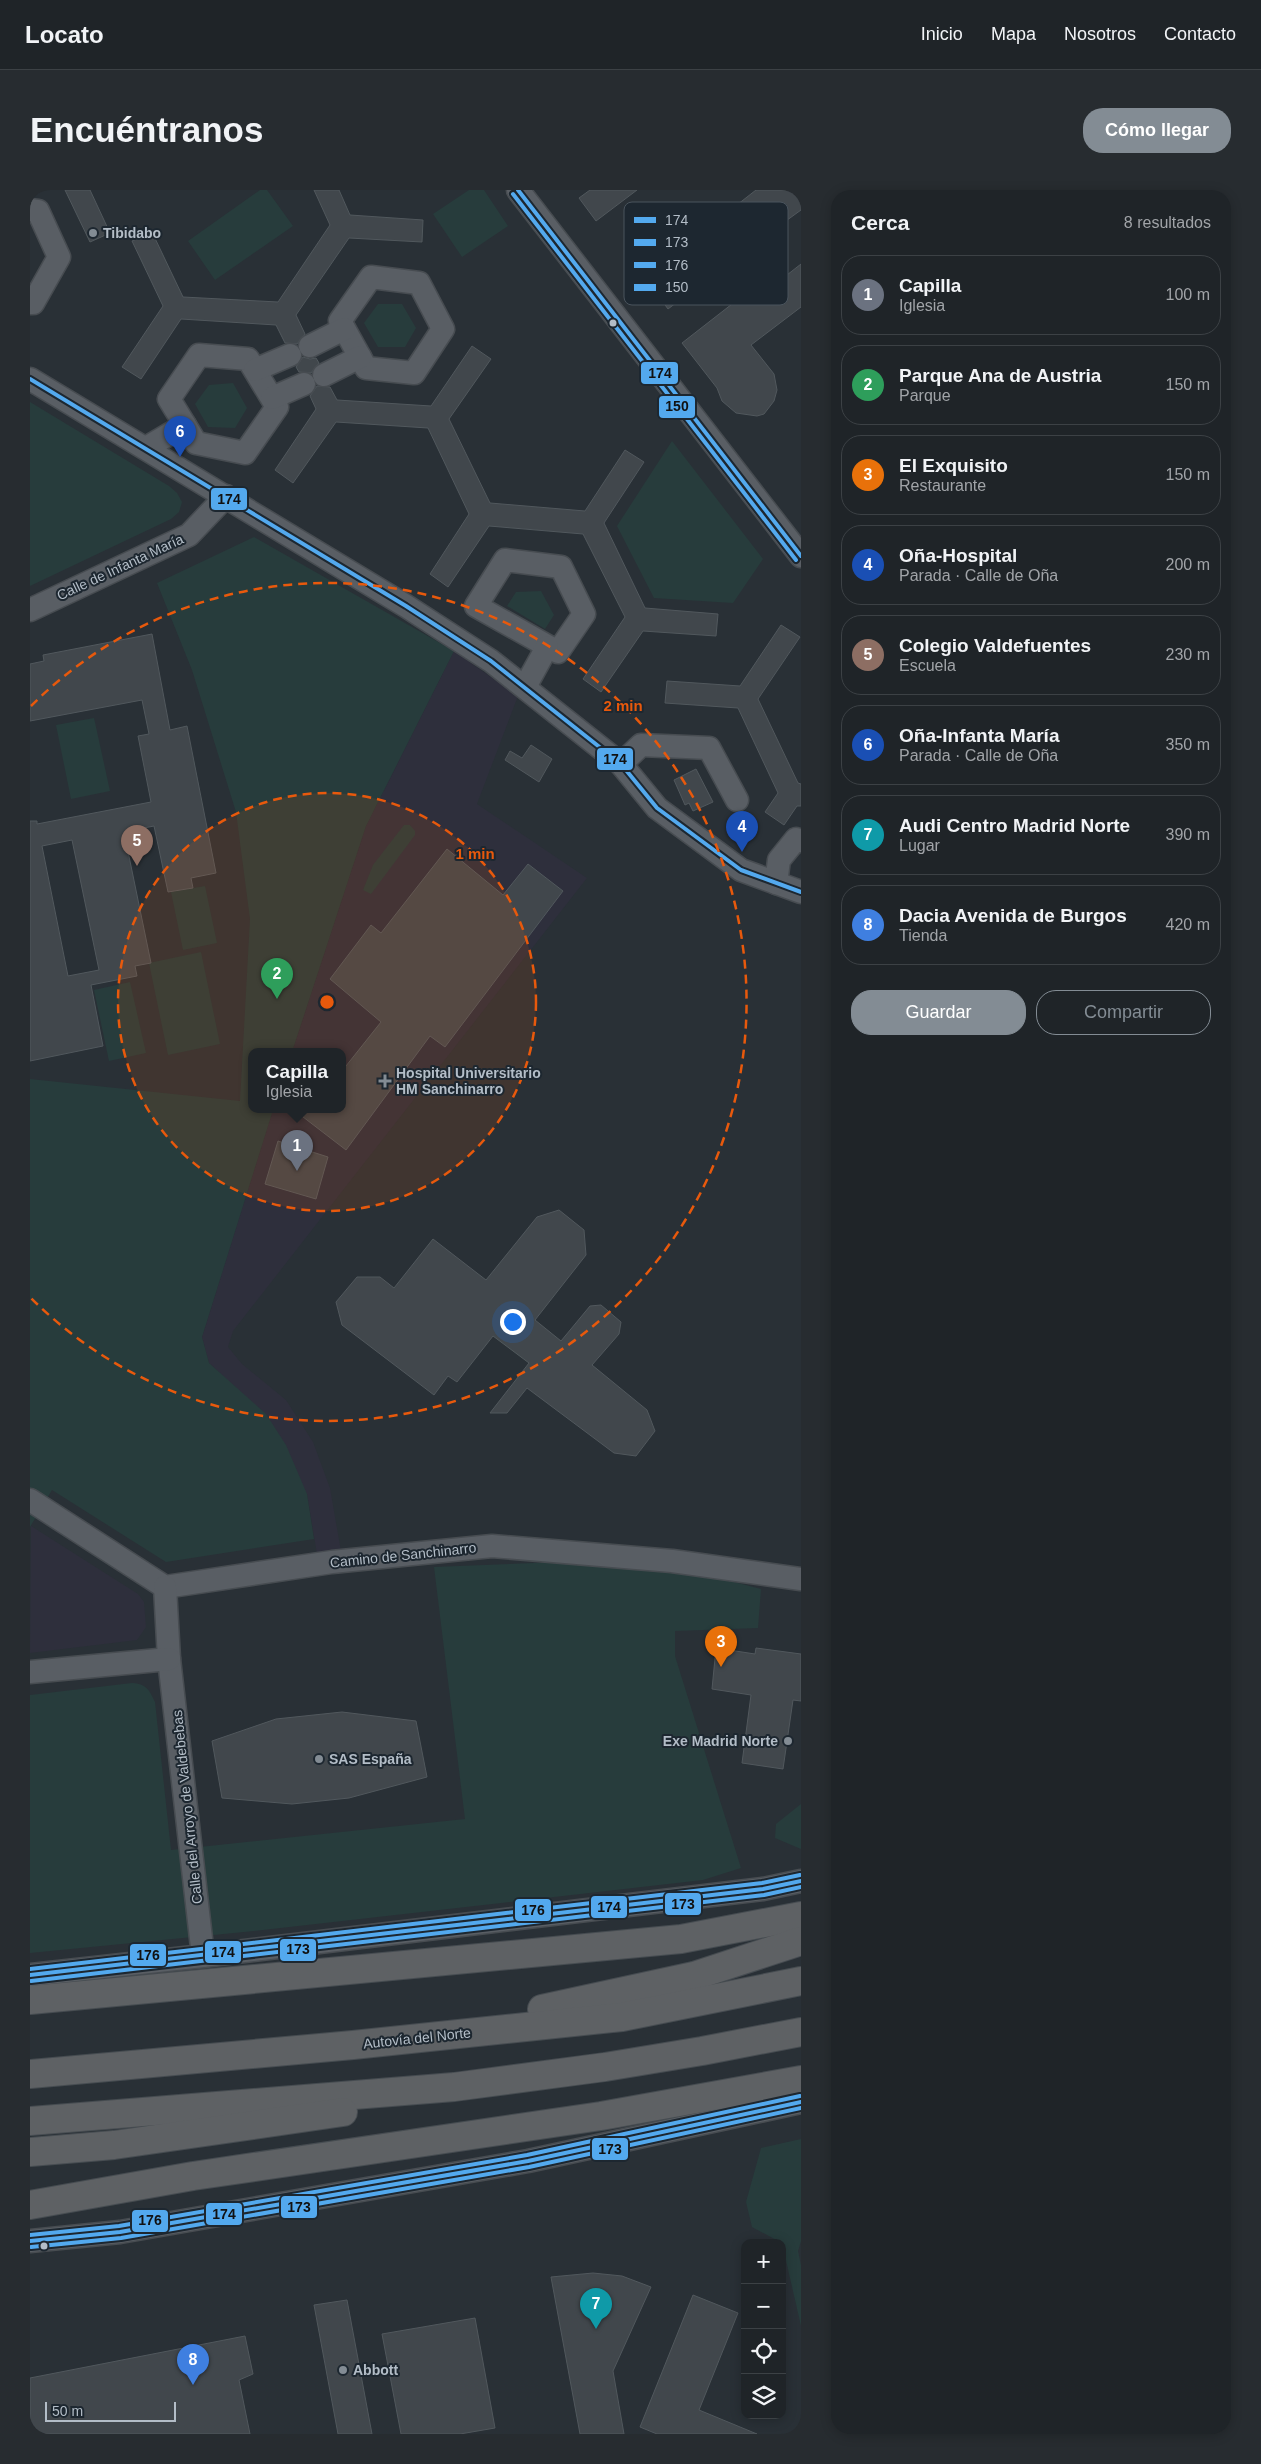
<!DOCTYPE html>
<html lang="es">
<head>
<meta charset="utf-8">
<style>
	body { margin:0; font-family:Arial,sans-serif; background:#272c30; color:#f1f3f6 }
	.controls { position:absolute; right:15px; bottom:15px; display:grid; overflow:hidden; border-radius:10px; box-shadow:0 2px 12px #0003 }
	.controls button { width:45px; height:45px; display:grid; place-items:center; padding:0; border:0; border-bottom:1px solid #3c4145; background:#1f2428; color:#f1f3f6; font:25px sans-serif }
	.scale { position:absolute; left:15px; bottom:12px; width:131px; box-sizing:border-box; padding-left:5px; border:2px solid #b3bdc7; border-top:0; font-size:14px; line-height:18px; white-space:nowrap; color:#b3bdc7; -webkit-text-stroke:4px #1d2730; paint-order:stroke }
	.you { position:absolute; left:482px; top:1131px; width:18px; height:18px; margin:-12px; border:4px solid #fff; border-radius:50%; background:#1a73e8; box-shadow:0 0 0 8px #1a73e833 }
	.badge { display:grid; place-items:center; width:32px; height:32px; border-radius:50%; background:#838c94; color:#fff; font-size:16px; font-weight:700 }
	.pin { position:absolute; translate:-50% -41px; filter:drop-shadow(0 1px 2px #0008) }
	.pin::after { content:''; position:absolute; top:26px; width:18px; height:15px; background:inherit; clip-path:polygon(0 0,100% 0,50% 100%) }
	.popup { position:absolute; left:218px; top:858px; width:98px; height:65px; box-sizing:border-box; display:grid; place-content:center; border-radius:10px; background:#1f2428; filter:drop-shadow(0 1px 4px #0005); font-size:16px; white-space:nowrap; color:#a1a4a8 }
	.popup b { font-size:19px; color:#f1f3f6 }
	.popup::after { content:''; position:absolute; left:50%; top:100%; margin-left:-10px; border:10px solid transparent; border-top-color:#1f2428 }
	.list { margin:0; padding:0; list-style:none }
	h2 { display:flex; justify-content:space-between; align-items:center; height:65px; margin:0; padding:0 20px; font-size:21px }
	h2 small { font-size:16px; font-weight:400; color:#a1a4a8 }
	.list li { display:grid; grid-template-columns:32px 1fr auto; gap:15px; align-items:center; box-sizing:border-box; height:80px; margin:0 10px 10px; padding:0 10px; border:1px solid #3c4145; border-radius:20px }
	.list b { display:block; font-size:19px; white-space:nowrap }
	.list p { margin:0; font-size:16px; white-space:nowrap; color:#a1a4a8 }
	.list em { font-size:16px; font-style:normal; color:#a1a4a8 }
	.actions { display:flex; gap:10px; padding:15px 20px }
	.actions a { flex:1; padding:11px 0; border:1px solid #838c94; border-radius:20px; text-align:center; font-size:18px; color:#838c94 }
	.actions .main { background:#838c94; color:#fff }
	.icon { flex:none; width:28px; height:28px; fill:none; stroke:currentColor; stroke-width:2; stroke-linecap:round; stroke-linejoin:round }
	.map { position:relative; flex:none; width:771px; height:2244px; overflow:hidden; border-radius:20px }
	header { display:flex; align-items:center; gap:30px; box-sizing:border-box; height:70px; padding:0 25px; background:#1f2428; border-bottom:1px solid #3c4145 }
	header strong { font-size:24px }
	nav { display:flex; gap:28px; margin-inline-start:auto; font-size:18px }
	.intro { display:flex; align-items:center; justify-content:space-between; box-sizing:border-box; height:120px; padding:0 30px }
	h1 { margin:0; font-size:35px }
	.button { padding:12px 22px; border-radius:20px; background:#838c94; color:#fff; font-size:18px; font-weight:700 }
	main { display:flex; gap:30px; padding:0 30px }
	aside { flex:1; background:#1f2428; border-radius:20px; box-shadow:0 2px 12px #0003 }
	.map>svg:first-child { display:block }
	.medical { fill:#2e2f3c }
	.green { fill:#273c3c }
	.building { fill:#41474c; stroke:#51585d; fill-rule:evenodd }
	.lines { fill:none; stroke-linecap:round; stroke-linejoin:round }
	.minor-casing { stroke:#474c51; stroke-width:25 }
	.highway-casing { stroke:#464c51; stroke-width:30 }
	.minor { stroke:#595e64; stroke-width:22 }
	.highway { stroke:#5e6164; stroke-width:28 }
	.bus-1-casing { stroke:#1d2730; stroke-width:8 }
	.bus-2-casing { stroke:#1d2730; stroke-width:8 }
	.bus-3-casing { stroke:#1d2730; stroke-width:8 }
	.bus-4-casing { stroke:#1d2730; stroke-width:8 }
	.bus-1 { stroke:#53a9ee; stroke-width:4 }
	.bus-2 { stroke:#53a9ee; stroke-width:4 }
	.bus-3 { stroke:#53a9ee; stroke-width:4 }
	.bus-4 { stroke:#53a9ee; stroke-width:4 }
	.ring { fill:none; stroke:#e8590c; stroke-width:2.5; stroke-dasharray:9 6 }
	.poi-dot { fill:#838c94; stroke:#1d2730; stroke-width:2 }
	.bus-dot { fill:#b3bdc7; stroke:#1d2730; stroke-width:2 }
	.labels { text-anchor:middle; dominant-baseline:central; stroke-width:4; stroke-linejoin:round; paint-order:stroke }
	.poi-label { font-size:14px; font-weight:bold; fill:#b3bdc7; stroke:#1d2730; text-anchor:start }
	.street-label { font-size:14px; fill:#b3bdc7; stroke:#1d2730 }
	.key { fill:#1d2730; stroke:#4a545d; stroke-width:1 }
	.key-label { font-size:14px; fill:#b3bdc7 }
	.centre { fill:#e8590c; stroke:#1d2730; stroke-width:2.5 }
	.ring-label { font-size:15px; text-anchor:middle; font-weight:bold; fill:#e8590c; stroke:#1d2730; stroke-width:4; stroke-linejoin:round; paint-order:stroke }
	.line-badge { stroke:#1d2730; stroke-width:2 }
	.pale-badge-label { font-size:14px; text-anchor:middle; font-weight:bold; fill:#111 }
</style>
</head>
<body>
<header>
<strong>Locato</strong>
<nav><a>Inicio</a><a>Mapa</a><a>Nosotros</a><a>Contacto</a></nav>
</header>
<div class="intro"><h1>Encuéntranos</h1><a class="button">Cómo llegar</a></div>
<main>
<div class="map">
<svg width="771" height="2244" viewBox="0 0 771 2244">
	<rect width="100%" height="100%" fill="#293036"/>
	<g class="medical">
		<polygon points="424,461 488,506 447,614 557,688 203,1141 198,1157 212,1174 256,1210 283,1252 300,1298 311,1361 287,1364 277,1304 194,1187 179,1173 172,1147 243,920 312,920 312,862 262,862 336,636"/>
		<polygon points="1,1336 108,1404 114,1412 116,1437 107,1450 0,1463"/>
	</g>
	<g class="green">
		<polygon points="230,0 237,0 263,36 185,90 158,51"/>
		<polygon points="439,0 454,0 478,36 432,67 403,24"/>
		<polygon points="348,114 372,114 386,138 375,157 348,157 334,133"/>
		<polygon points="203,193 217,218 205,238 178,237 165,214 179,195"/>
		<polygon points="0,212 139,296 147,303 152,312 149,322 141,329 0,396"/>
		<polygon points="642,251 733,369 703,413 624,408 587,336"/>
		<polygon points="224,347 424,461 336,636 262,862 222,862 222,920 243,920 172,1147 179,1173 236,1224 256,1255 277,1304 284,1349 136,1372 22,1300 0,1337 0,889 210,911 220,729 206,622 162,480 127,393"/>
		<polygon points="511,401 524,425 515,439 477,416 486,402"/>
		<polygon points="64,528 80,601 41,609 26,535"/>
		<polygon points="374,635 380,635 385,641 385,645 341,704 333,700 343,675"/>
		<polygon points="175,696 187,753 153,760 141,702"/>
		<polygon points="171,762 190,854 138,865 119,773"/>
		<polygon points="100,792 116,863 79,871 64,800"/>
		<path d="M530 1372 685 1387 731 1399 728 1438 645 1441V1466L711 1678 673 1690 224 1741 0 1763V1505L102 1493C116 1494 119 1499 125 1512L141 1660 435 1629 404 1377Z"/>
		<polygon points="771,1614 771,1659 745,1648 746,1634"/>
		<polygon points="771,1949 771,2051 768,2061 771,2075 771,2136 752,2053 722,2037 716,2012 731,1958"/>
	</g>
	<g class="building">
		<polygon points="35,0 60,0 80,43 60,52"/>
		<polygon points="284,0 309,0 320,25 393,30 392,52 319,48 266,125 275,144 267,154 255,153 246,135 151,129 111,189 92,177 133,116 102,51 122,42 153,107 248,112 300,35"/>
		<polygon points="560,0 607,0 566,31 549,8"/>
		<polygon points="726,0 771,0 771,20 680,86 682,89 661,105 659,103 638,119 604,72 646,41 657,54"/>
		<polygon points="771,74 771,117 721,155 744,184 747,200 744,211 734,224 727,226 706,223 692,211 687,198 652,153 711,107 715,110 744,88 748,92"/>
		<polygon points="442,156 461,169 419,229 460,313 555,321 595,260 614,272 574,333 615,418 688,424 686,446 613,441 571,502 553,489 595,427 553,344 459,336 418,397 400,384 439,324 398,238 306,232 263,293 245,280 286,219 280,206 287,196 300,197 307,210 401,216"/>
		<polygon points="273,167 280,169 286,168 289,173 281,183 269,182 266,177"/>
		<polygon points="751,435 770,447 728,509 768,593 771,594 771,616 767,616 754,635 735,622 748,603 708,518 635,513 637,491 710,496"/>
		<path d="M122 444 140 540 157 536 186 683 161 688 163 698 138 702 124 636 94 642 121 773 105 776 107 786 61 795 73 856 0 871V631H7V634L121 612 108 546 119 544 112 510 0 531V474L14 471 13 465ZM42 650 69 780 38 786 12 656Z"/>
		<polygon points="501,555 522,569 509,592 475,570 480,561 492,568"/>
		<polygon points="666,579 683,612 663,621 659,613 655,615 644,590"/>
		<polygon points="417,659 473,705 498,674 533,701 415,857 400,846 316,960 264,920 312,920 312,881 351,832 300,789 341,735 351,743"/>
		<polygon points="248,951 298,967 286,1009 235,994"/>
		<polygon points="529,1020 554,1040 556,1065 505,1130 531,1151 560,1116 571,1115 591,1132 589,1144 562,1175 617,1220 625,1241 606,1266 584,1263 497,1198 477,1223 460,1223 499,1173 463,1146 427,1192 418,1186 404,1205 312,1135 306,1112 327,1087 350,1087 364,1098 403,1049 456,1090 507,1027"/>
		<polygon points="686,1458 725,1464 726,1458 771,1464 771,1511 763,1510 753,1579 712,1573 721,1505 682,1499"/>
		<polygon points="312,1522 386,1531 397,1587 319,1608 262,1614 192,1608 182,1551 246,1529"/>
		<polygon points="563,2083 592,2086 621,2097 583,2181 594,2244 550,2244 521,2087"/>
		<polygon points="663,2105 708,2123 669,2220 727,2244 627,2244 610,2237"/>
		<polygon points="317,2110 342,2244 308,2244 284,2115"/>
		<polygon points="445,2128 465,2238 430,2244 371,2244 352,2144"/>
		<polygon points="215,2146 223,2184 209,2190 220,2244 0,2244 0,2188"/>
	</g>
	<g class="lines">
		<defs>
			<g id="minor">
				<polyline points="488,0 771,366"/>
				<polyline points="0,20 8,21 29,67 3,113 0,113"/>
				<polygon points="341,87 389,93 413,139 384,183 336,178 310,131"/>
				<polyline points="280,156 314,139"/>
				<polygon points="169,165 218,169 247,217 215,263 166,253 139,209"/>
				<polyline points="225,180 260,165"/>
				<polyline points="294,185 330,167"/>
				<polyline points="0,189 376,416 461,471 591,574 627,618 711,680 771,702"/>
				<polyline points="242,208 274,194"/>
				<polyline points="116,258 155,235"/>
				<polygon points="475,370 531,377 554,424 528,462 446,416"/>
				<polyline points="0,420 159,345 196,306"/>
				<polyline points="495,497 517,457"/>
				<polyline points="591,574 611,555 679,558 707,610"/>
				<polyline points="746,693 749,670 766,649 771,651"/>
				<polyline points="0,1310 135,1397 302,1372 462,1356 642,1371 771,1389"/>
				<polyline points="135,1397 139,1469 173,1766"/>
				<polyline points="0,1482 139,1469"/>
				<polyline points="0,1785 173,1766 733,1699 771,1691"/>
				<polyline points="0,2051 90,2042 498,1971 771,1912"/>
			</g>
			<g id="highway">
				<polyline points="0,1810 651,1749 771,1726"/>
				<polyline points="512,1819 664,1786 771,1751"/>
				<polyline points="0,1884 323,1855 592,1827 771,1791"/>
				<polyline points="0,1931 424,1897 575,1877 672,1861 771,1842"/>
				<polyline points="0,1962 84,1955 313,1922"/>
				<polyline points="0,2015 163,1986 571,1926 771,1890"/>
			</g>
		</defs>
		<use href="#minor" class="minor-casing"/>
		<use href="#highway" class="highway-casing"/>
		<use href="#minor" class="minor"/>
		<use href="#highway" class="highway"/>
		<defs>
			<g id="bus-1">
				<polyline points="488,0 771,366"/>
				<polyline points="0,189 376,416 461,471 591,574 627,618 711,680 771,702"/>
				<polyline points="0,1785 733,1699 771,1691"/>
				<polyline points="0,2051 90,2042 498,1971 771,1912"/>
			</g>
			<g id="bus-2">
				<polyline points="1,1791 734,1705 771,1697"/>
				<polyline points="1,2057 91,2048 499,1977 771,1918"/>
			</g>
			<g id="bus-3">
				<polyline points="0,1779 732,1693 770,1685"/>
				<polyline points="0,2045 89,2036 497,1965 770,1906"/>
			</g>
			<polyline id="bus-4" points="483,4 766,370"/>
		</defs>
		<use href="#bus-1" class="bus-1-casing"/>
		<use href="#bus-2" class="bus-2-casing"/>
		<use href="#bus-3" class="bus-3-casing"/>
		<use href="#bus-4" class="bus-4-casing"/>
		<use href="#bus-1" class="bus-1"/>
		<use href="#bus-2" class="bus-2"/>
		<use href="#bus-3" class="bus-3"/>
		<use href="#bus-4" class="bus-4"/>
	</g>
	<circle cx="297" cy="812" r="209" fill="#e8590c" fill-opacity=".12"/>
	<g class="ring">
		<circle cx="297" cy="812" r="209"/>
		<path d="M1 516A419 419 0 1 1 1 1108"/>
	</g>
	<g class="poi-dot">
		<circle cx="63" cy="43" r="5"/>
		<path d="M352.5 883.5h5v5h5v5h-5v5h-5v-5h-5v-5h5z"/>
		<circle cx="758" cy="1551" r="5"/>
		<circle cx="289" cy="1569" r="5"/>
		<circle cx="313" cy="2180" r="5"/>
	</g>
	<g class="bus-dot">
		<circle cx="583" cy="133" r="4.5"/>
		<circle cx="14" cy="2056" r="4.5"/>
	</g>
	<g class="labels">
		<g class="poi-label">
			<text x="73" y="43">Tibidabo</text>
			<text x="366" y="883">Hospital Universitario<tspan x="366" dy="16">HM Sanchinarro</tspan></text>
			<text x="748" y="1551" text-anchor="end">Exe Madrid Norte</text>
			<text x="299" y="1569">SAS España</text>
			<text x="323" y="2180">Abbott</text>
		</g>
		<g class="street-label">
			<text transform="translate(90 377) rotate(-25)">Calle de Infanta María</text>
			<text transform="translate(373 1365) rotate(-6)">Camino de Sanchinarro</text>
			<text transform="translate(157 1617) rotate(-96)">Calle del Arroyo de Valdebebas</text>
			<text transform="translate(387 1848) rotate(-6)">Autovía del Norte</text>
		</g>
	</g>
	<rect x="594" y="12" width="164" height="103" rx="8" class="key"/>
	<rect x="604" y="27" width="22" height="6" fill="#53a9ee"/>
	<rect x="604" y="49" width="22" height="7" fill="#53a9ee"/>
	<rect x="604" y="72" width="22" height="6" fill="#53a9ee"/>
	<rect x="604" y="94" width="22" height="7" fill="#53a9ee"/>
	<g class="key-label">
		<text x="635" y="35">174</text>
		<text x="635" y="57">173</text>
		<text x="635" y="80">176</text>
		<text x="635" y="102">150</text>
	</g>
	<circle cx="297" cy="812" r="8" class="centre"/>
	<g class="ring-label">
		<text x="593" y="521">2 min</text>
		<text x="445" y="669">1 min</text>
	</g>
	<g class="line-badge">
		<rect x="610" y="171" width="39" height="24" rx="5" fill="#53a9ee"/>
		<rect x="628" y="205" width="38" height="24" rx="5" fill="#53a9ee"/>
		<rect x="180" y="297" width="38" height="24" rx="5" fill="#53a9ee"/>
		<rect x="566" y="557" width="38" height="24" rx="5" fill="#53a9ee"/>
		<rect x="634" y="1702" width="38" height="24" rx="5" fill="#53a9ee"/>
		<rect x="560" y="1705" width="38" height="24" rx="5" fill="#53a9ee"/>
		<rect x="484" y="1708" width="38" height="24" rx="5" fill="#53a9ee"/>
		<rect x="249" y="1748" width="38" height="24" rx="5" fill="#53a9ee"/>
		<rect x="174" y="1750" width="38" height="24" rx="5" fill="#53a9ee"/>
		<rect x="99" y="1753" width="38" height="24" rx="5" fill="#53a9ee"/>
		<rect x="561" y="1947" width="38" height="24" rx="5" fill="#53a9ee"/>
		<rect x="250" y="2005" width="38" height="24" rx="5" fill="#53a9ee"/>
		<rect x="175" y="2012" width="38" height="24" rx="5" fill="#53a9ee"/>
		<rect x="101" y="2019" width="38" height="24" rx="5" fill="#53a9ee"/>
	</g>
	<g class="pale-badge-label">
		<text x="630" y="188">174</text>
		<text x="647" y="221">150</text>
		<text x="199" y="314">174</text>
		<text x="585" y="574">174</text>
		<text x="653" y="1719">173</text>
		<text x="579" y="1722">174</text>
		<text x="503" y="1725">176</text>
		<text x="268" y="1764">173</text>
		<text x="193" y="1767">174</text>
		<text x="118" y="1770">176</text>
		<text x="580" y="1964">173</text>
		<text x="269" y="2022">173</text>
		<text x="194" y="2029">174</text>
		<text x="120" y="2035">176</text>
	</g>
</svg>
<div class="controls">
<button>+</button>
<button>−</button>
<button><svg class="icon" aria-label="locate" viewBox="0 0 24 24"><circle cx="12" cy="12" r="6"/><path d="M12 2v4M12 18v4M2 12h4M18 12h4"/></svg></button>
<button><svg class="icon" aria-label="layers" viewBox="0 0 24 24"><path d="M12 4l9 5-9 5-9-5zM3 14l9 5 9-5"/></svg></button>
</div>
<div class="scale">50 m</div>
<div class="you"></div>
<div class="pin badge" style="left:267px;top:981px;background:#6b7280">1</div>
<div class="popup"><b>Capilla</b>Iglesia</div>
<div class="pin badge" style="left:247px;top:809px;background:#2e9e5b">2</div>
<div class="pin badge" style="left:691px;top:1477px;background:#e8710a">3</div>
<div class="pin badge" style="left:712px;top:662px;background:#1a4fb4">4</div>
<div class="pin badge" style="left:107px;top:676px;background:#8d6e63">5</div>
<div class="pin badge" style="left:150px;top:267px;background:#1a4fb4">6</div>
<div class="pin badge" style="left:566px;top:2139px;background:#0f9aa8">7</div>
<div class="pin badge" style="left:163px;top:2195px;background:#3f7fe0">8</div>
</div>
<aside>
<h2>Cerca<small>8 resultados</small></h2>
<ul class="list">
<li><span class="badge" style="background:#6b7280">1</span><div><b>Capilla</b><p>Iglesia</p></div><em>100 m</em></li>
<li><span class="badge" style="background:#2e9e5b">2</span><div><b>Parque Ana de Austria</b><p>Parque</p></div><em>150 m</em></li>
<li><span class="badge" style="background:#e8710a">3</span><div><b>El Exquisito</b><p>Restaurante</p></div><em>150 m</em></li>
<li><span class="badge" style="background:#1a4fb4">4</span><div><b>Oña-Hospital</b><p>Parada · Calle de Oña</p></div><em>200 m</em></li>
<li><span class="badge" style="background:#8d6e63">5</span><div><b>Colegio Valdefuentes</b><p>Escuela</p></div><em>230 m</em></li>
<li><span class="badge" style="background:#1a4fb4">6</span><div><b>Oña-Infanta María</b><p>Parada · Calle de Oña</p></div><em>350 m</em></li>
<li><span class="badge" style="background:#0f9aa8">7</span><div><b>Audi Centro Madrid Norte</b><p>Lugar</p></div><em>390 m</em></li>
<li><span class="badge" style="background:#3f7fe0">8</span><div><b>Dacia Avenida de Burgos</b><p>Tienda</p></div><em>420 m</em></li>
</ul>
<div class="actions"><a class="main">Guardar</a><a>Compartir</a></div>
</aside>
</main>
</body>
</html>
